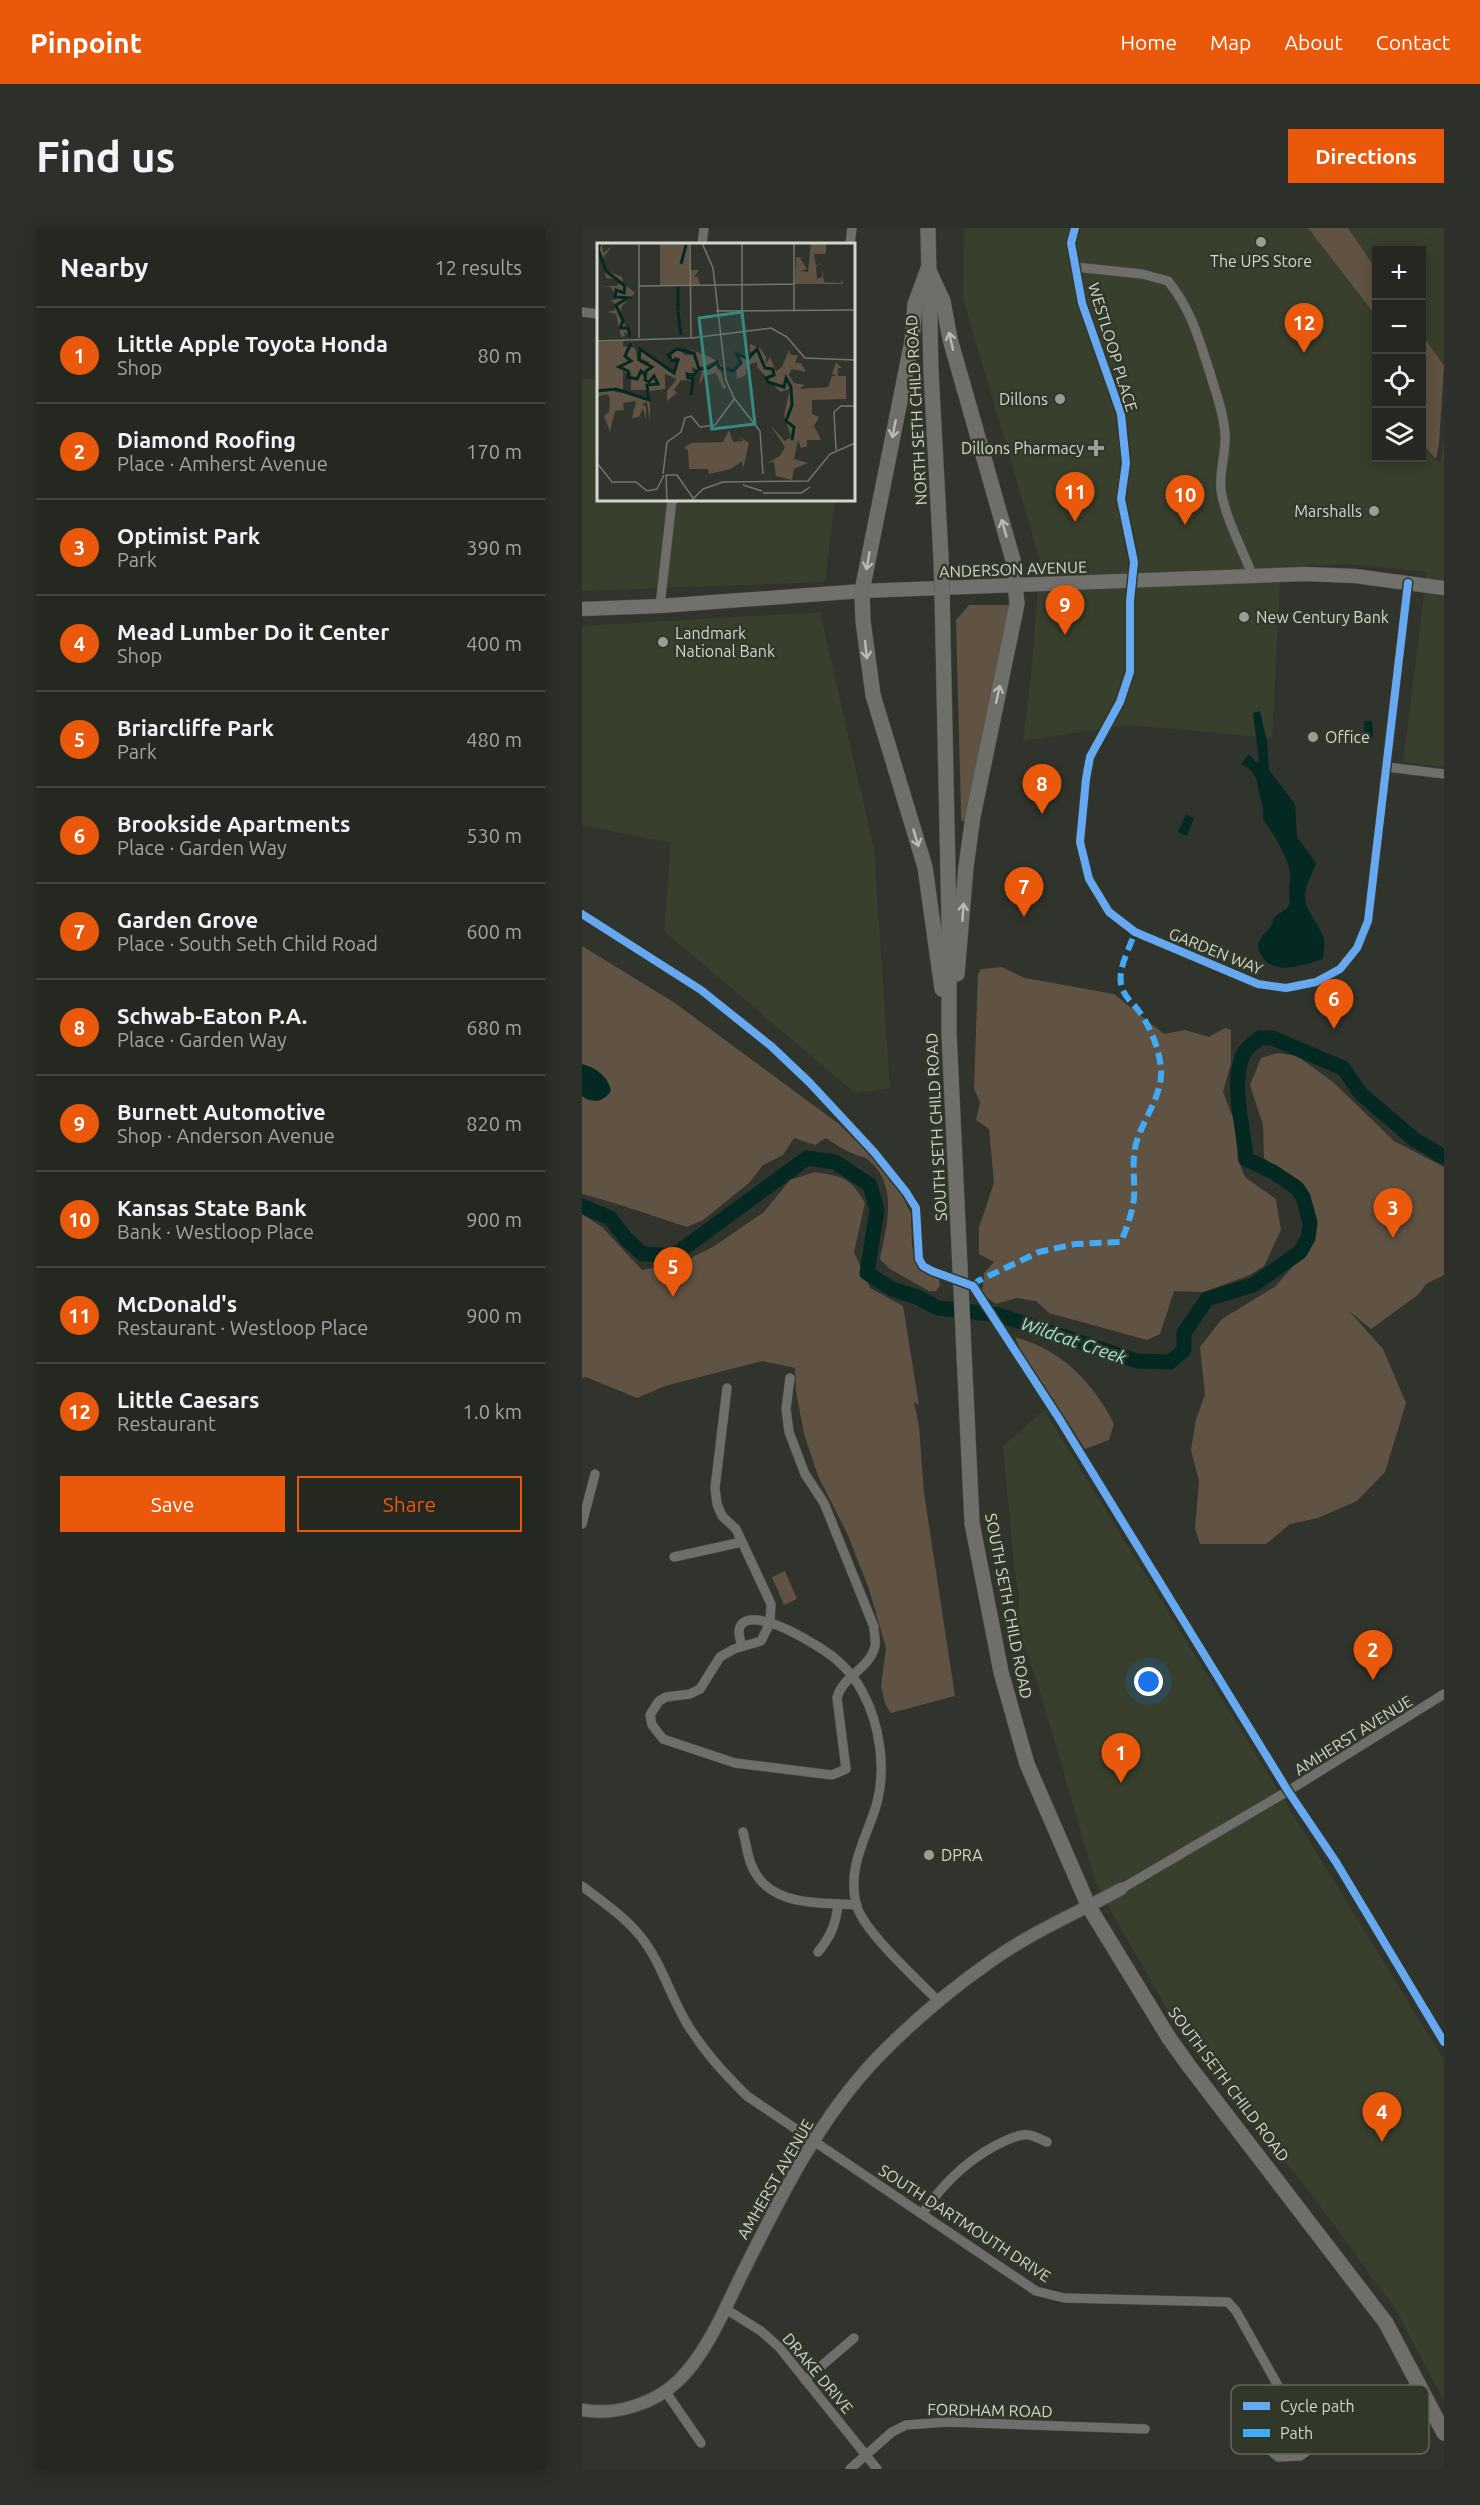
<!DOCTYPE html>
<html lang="en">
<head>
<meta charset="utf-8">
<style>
	body { margin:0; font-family:Ubuntu,sans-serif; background:#2d2f2a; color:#f1f3f6 }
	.controls { position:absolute; right:18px; top:18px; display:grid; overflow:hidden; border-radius:0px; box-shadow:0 3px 15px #0003 }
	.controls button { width:54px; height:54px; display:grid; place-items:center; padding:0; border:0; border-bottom:2px solid #42443f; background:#252721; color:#f1f3f6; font:30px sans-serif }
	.you { position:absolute; left:567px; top:1454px; width:21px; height:21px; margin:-15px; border:4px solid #fff; border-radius:50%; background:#1a73e8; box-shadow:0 0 0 9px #1a73e833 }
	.badge { display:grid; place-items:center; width:39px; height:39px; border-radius:50%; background:#ea580c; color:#fff; font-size:20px; font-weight:700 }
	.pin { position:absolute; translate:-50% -50px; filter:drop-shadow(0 2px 3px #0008) }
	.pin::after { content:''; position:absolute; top:32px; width:21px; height:18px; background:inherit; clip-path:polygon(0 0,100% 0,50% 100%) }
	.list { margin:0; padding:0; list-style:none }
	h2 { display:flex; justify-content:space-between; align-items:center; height:78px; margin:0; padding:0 24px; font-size:26px }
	h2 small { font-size:20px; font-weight:400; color:#a3a5a5 }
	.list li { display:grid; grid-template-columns:39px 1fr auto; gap:18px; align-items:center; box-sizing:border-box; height:96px; padding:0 24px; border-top:2px solid #42443f }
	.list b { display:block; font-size:22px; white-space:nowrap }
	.list p { margin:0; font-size:20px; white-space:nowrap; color:#a3a5a5 }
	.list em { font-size:20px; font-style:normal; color:#a3a5a5 }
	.actions { display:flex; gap:12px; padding:18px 24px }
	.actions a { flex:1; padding:14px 0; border:2px solid #ea580c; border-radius:0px; text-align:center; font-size:21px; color:#ea580c }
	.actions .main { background:#ea580c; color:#fff }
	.icon { flex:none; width:33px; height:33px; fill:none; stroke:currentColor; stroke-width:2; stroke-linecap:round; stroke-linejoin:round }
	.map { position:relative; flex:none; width:862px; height:2241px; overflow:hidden; border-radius:0px }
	header { display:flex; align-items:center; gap:36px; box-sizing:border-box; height:84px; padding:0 30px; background:#ea580c; color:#fff }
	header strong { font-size:28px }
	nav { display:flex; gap:33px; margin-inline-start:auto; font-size:21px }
	.intro { display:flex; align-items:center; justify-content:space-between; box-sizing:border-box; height:144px; padding:0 36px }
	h1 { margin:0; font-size:42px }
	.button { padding:15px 27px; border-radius:0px; background:#ea580c; color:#fff; font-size:21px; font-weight:700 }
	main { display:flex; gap:36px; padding:0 36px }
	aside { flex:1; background:#252721; border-radius:0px; box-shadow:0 3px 15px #0003 }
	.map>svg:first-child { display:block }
	.built { fill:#383f2c }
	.green { fill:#605343 }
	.water { fill:#042923 }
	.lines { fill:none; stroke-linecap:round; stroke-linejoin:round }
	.river { stroke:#042923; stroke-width:15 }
	.minor-casing { stroke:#4e504a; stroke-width:10 }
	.tertiary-casing { stroke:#4e504a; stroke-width:14 }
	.secondary-casing { stroke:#4e504a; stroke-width:15 }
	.primary-casing { stroke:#4e504a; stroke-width:16 }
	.minor { stroke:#6e6f6b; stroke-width:9 }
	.tertiary { stroke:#6e6f6b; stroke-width:12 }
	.secondary { stroke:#70706d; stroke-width:14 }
	.primary { stroke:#6d6f68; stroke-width:15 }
	.primary-bridge-casing { stroke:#4e504a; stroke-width:16; stroke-linecap:butt }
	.primary-bridge { stroke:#6d6f68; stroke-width:15 }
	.quiet { stroke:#42abf6; stroke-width:6; stroke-dasharray:12 6; stroke-linecap:butt }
	.cycleway-casing { stroke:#323829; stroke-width:11 }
	.cycleway { stroke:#66a8f1; stroke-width:8 }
	.oneway { stroke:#b9bcb3 }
	.poi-dot { fill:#9a9d94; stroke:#323829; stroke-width:2 }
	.labels { text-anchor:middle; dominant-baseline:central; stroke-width:5; stroke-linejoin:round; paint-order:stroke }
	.poi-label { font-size:16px; fill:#d2d6cc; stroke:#323829; text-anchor:start }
	.street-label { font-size:16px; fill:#d2d6cc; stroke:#323829 }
	.water-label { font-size:18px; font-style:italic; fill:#9ee7d9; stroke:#323829 }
	.inset-river { fill:none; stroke:#042923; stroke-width:3 }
	.inset-road { fill:none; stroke:#71756c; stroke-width:1.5 }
	.view { fill:#368981; fill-opacity:0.15; stroke:#368981; stroke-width:3 }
	.inset-edge { fill:none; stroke:#d2d6cc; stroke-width:3 }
	.key { fill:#323829; stroke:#62675a; stroke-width:1.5 }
	.key-label { font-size:16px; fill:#d2d6cc }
</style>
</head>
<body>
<header>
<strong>Pinpoint</strong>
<nav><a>Home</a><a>Map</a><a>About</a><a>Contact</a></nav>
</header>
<div class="intro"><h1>Find us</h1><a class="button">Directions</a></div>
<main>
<aside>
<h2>Nearby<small>12 results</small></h2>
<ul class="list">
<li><span class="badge">1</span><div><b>Little Apple Toyota Honda</b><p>Shop</p></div><em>80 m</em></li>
<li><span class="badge">2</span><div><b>Diamond Roofing</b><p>Place · Amherst Avenue</p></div><em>170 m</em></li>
<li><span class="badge">3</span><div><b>Optimist Park</b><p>Park</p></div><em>390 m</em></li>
<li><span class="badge">4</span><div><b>Mead Lumber Do it Center</b><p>Shop</p></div><em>400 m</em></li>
<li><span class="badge">5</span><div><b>Briarcliffe Park</b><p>Park</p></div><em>480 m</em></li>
<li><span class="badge">6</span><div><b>Brookside Apartments</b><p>Place · Garden Way</p></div><em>530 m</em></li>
<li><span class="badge">7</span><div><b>Garden Grove</b><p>Place · South Seth Child Road</p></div><em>600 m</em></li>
<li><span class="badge">8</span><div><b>Schwab-Eaton P.A.</b><p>Place · Garden Way</p></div><em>680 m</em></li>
<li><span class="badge">9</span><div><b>Burnett Automotive</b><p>Shop · Anderson Avenue</p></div><em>820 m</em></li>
<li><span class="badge">10</span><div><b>Kansas State Bank</b><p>Bank · Westloop Place</p></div><em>900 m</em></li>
<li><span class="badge">11</span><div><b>McDonald's</b><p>Restaurant · Westloop Place</p></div><em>900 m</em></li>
<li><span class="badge">12</span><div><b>Little Caesars</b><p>Restaurant</p></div><em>1.0 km</em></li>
</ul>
<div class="actions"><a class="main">Save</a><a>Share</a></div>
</aside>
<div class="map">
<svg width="862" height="2241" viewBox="0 0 862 2241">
	<rect width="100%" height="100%" fill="#31342c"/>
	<g class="built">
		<polygon points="382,0 726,0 794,88 794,230 840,230 840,157 842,162 843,219 858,236 862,210 862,539 821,534 845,344 767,336 699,339 690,510 546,497 441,513 449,448 458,333 381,70"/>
		<polygon points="766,0 862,0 862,138 840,106 840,22 794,22 794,41"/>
		<polygon points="0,150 16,152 16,272 253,272 243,354 0,363"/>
		<polygon points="238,384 292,621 308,860 273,865 82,703 89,615 0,597 0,398"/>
		<polygon points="462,1182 862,1832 862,2173 814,2082 730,1967 598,1805 514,1656 458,1463 436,1398 437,1367 432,1338 421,1218"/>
	</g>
	<g class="green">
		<polygon points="726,0 766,0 794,41 794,88"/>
		<polygon points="840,106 862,138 857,216 854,231 843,219"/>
		<polygon points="387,377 429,377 382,594 379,592 379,584 374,392"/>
		<path d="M0 718 93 775 257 896 307 946 320 967 329 986 330 1018 335 1038 357 1051 358 1057 354 1063H347L308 1041 298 1031C305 997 317 956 285 931 281 928 276 928 272 926 262 922 253 916 244 910L233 917 212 910 201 927 181 937 167 955 121 992 105 999C70 988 36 975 0 966V868L6 872 25 852 10 840 0 836Z"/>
		<polygon points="420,739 443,750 532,766 582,806 603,802 627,809 643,800 649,802 649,835 641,864 653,895 656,932 663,949 694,971 699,1002 682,1038 668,1047 621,1064 592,1063 578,1106 565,1112 467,1085 454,1073 434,1070 414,1076 400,1066 402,1045 412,1034 397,1026 397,999 412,955 407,901 394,892 398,874 392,861 396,746 399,741"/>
		<polygon points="696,825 715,828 751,854 812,913 862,939 862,1047 844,1056 837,1066 789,1101 767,1083 801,1121 824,1175 803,1244 775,1273 736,1290 708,1296 684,1316 618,1316 613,1300 617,1253 609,1222 614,1191 623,1167 618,1119 640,1091 694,1058 728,1018 734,992 720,958 682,930 681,897 668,857 679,830"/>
		<path d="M233 944C262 949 268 949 283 975L272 1024 288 1060 321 1078 337 1177 332 1174 337 1198 342 1265 373 1468 309 1485 303 1476 299 1458 304 1420 287 1361 265 1305 236 1248 222 1206 214 1163 213 1140 180 1133 83 1158 55 1170 4 1149 0 1150V986L20 999 60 1042 101 1034 131 1019 182 984 208 952Z"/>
		<path d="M433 1109C479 1122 510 1153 532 1196L527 1212 503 1221 438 1121Z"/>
		<polygon points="203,1343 215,1371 202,1377 190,1349"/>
	</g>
	<g class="water">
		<path d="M678 483 685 514 687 542 713 576 715 609 734 635C731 646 724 654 723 667 722 683 738 696 742 711 743 718 741 725 741 731 722 737 692 749 679 727 677 724 675 718 677 714 681 704 691 701 691 690L704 681 708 675C706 665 708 657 708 647 708 633 690 603 681 591 682 582 680 577 678 568 675 553 675 543 659 536L667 526 674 534 677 533 671 485Z"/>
		<polygon points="782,493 790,493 791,509 782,509"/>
		<polygon points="604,587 612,590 605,608 596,604"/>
		<path d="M0 836C14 840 26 848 29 863 21 874 12 876 0 868Z"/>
	</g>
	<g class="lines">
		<path class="river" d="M0 978 28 990 45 1012 61 1026 91 1028 225 930 253 934 288 957 295 982 285 1045 310 1061 335 1069 356 1080 417 1087 555 1133 588 1134 602 1122V1105L625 1071 671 1057 718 1024 726 1010 728 995 721 969 715 960 691 944 664 931C662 898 648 859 661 827 664 820 673 814 678 810H690L761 840 779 866 833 912 862 929"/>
		<defs>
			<g id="minor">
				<polyline points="493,0 489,15 500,75 539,186 544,235 539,271 552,334 548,373 548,444 538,474 508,529 504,551 498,614 507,651 527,684 553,704 676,756 704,760 734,754 758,741 775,720 786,693 826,355"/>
				<polyline points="120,16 122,0"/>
				<polyline points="268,16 270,0"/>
				<path d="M493 39 560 46 586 53C609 81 617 111 628 145 634 165 642 186 643 207 644 226 637 244 639 262 643 290 661 322 671 349"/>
				<polyline points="0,84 16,86"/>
				<polyline points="78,378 90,272"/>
				<polyline points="805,539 862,546"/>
				<path d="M145 1160 133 1260 135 1276 140 1288 154 1301 189 1376 188 1395 179 1413 152 1421 138 1429 118 1461 108 1466 84 1469 77 1473 68 1487 70 1497 81 1511 153 1535 250 1547 264 1541 255 1470C260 1448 288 1441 293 1418 294 1412 292 1405 292 1399L242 1275 223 1246 207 1204 204 1181 208 1150"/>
				<polyline points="0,1296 13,1246"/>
				<polyline points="92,1329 160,1314"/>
				<path d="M160 1418C158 1412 155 1402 159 1397 174 1377 243 1421 256 1433 266 1442 275 1453 281 1465 298 1497 304 1540 295 1575 285 1609 265 1638 274 1676 281 1703 335 1751 356 1773"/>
				<path d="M161 1604C164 1614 165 1626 169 1636 185 1679 236 1674 275 1677"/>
				<path d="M0 1658C21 1674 43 1689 59 1709 79 1734 88 1767 104 1794 121 1823 142 1845 165 1868L454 2063 482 2070 646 2074 654 2083 727 2213 725 2223 718 2228 696 2229 686 2220 691 2176 696 2158"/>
				<polyline points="539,1661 706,1563 862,1466"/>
				<path d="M236 1724C249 1708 254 1696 256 1676"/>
				<path d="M340 1986C362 1954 388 1928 425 1912 432 1909 439 1906 447 1907 453 1908 460 1912 465 1914"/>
				<polyline points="142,2080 179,2103 197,2119 295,2241"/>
				<polyline points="223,2152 272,2110"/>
				<polyline points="83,2163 119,2215"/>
				<polyline points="268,2241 310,2204 324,2197 366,2194 563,2201"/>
			</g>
			<path id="tertiary" d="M0 2182C33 2188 72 2176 96 2153 127 2123 144 2077 163 2040 200 1966 237 1891 295 1830 331 1793 370 1760 412 1731 452 1703 497 1684 539 1661"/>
			<polyline id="secondary" points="0,381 78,378 280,363 723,346 773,348 862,360"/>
			<g id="primary">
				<polyline points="346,0 349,144 359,330"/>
				<polyline points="346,41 361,73 368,111 431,332 435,376 391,588 384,639 375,746"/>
				<polyline points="346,41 333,76 330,113 280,363 281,393 291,467 343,639 360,761"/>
				<polyline points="360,363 367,693 367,805 390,1295 419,1444 445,1536 507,1679 587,1810 607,1838 804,2095 862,2205"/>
			</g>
		</defs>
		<use href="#minor" class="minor-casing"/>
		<use href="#tertiary" class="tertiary-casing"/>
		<use href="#secondary" class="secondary-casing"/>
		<use href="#primary" class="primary-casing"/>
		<use href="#minor" class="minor"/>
		<use href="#tertiary" class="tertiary"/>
		<use href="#secondary" class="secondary"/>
		<use href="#primary" class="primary"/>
		<defs>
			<polyline id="primary-bridge" points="359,330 360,363"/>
		</defs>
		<use href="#primary-bridge" class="primary-bridge-casing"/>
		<use href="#primary-bridge" class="primary-bridge"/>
		<path class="quiet" d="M391 1058 396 1053 457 1024 493 1016 539 1014C545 999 550 986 552 970 553 953 550 937 553 920 558 895 581 868 579 842 578 823 568 797 556 782 550 774 541 768 539 756 536 740 548 719 553 704"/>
		<defs>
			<g id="cycleway">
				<polyline points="493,0 489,15 500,75 539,186 544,235 539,271 552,334 548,373 548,444 538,474 508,529 504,551 498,614 507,651 527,684 553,704 676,756 704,760 734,754 758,741 775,720 786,693 826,355"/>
				<polyline points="0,686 119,762 189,818 227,854 292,924 324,964 334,980 337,1031 341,1038 350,1043 391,1058 478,1192 706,1563 754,1634 862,1814"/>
			</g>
		</defs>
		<use href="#cycleway" class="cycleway-casing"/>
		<use href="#cycleway" class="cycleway"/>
	</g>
	<defs><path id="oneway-shaft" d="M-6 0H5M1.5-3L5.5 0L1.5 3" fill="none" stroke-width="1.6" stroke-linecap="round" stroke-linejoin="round" transform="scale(1.5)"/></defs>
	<g class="oneway">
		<use href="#oneway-shaft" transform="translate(369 113) rotate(-103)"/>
		<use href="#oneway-shaft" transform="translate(312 201) rotate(101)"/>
		<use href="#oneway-shaft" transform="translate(422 300) rotate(-106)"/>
		<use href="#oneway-shaft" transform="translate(286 333) rotate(100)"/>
		<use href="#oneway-shaft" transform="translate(284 422) rotate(84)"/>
		<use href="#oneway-shaft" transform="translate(416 466) rotate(-78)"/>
		<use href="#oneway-shaft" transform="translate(334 610) rotate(73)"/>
		<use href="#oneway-shaft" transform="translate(381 684) rotate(-86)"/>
	</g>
	<g class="poi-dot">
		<circle cx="679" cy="14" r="6"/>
		<circle cx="478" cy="171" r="6"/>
		<path d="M511 211h6v6h6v6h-6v6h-6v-6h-6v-6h6z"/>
		<circle cx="792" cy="283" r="6"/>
		<circle cx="662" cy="389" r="6"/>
		<circle cx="81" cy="414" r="6"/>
		<circle cx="731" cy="509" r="6"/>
		<circle cx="347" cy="1627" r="6"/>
	</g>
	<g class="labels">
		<g class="poi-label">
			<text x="679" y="33" text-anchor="middle">The UPS Store</text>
			<text x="466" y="171" text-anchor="end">Dillons</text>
			<text x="502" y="220" text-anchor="end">Dillons Pharmacy</text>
			<text x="780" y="283" text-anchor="end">Marshalls</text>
			<text x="674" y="389">New Century Bank</text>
			<text x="93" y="405">Landmark<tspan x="93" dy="18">National Bank</tspan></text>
			<text x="743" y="509">Office</text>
			<text x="359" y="1627">DPRA</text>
		</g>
		<g class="street-label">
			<text transform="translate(531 119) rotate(73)">WESTLOOP PLACE</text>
			<text transform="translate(334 182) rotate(-93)">NORTH SETH CHILD ROAD</text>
			<text transform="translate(431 341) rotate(-2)">ANDERSON AVENUE</text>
			<text transform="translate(634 723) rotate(22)">GARDEN WAY</text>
			<text transform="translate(354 899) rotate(-93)">SOUTH SETH CHILD ROAD</text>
			<text transform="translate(427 1378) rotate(79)">SOUTH SETH CHILD ROAD</text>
			<text transform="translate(771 1507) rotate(-32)">AMHERST AVENUE</text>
			<text transform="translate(647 1856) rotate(53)">SOUTH SETH CHILD ROAD</text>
			<text transform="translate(193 1951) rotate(-60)">AMHERST AVENUE</text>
			<text transform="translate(383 1995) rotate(33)">SOUTH DARTMOUTH DRIVE</text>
			<text transform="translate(236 2145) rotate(50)">DRAKE DRIVE</text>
			<text transform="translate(408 2182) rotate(1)">FORDHAM ROAD</text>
		</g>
		<g class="water-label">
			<text transform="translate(492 1112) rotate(19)">Wildcat Creek</text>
		</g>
	</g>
	<g transform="translate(15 15)">
		<rect width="258" height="258" fill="#31342c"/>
		<path d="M1 0H5L6 10 15 3 6 15 9 27 25 34 26 40 38 50 25 63 23 72 34 94 27 89 28 93 24 94 19 71 10 69 18 67V60L13 58 20 56 14 44 4 43H20L23 37 9 35ZM63 0H92L94 27H102L97 34H101L103 42 63 43ZM214 0H229V11H217L219 23 227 18 219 24 220 36 225 34V26L227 39 244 40 245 36 246 41H198L199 15 201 14 209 15H203L210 26 203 28 211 29ZM26 98V103L38 105 40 115 45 120H54L41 114 45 106 77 131 82 116 78 113 75 117V109L82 106 88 112H98L92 106 111 113 123 120 126 125 119 118 102 125 99 112 100 124 103 126 108 124 111 126 121 121 129 145 126 146 119 130 107 133 102 142 105 127H101L95 124V129L100 128 96 138 84 137 77 147 80 150 70 158V148L80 136 68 131V146L53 148V180L50 159 45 161 49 164V177L46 165 42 174 35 175 39 158 26 160 27 167 18 168 13 189 7 173 12 169 13 155 10 151 0 154V149L10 147 0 148V99ZM26 127 30 132 34 128V147H50L52 158 34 150 18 149V146H26ZM153 101 163 105 169 114V121L173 114 179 128 185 124 192 107 194 112H201L198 120H204L209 129 195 126 192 132 197 140 208 142 202 146 231 144 235 133H240L235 131 239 119 245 125H241V133H249V156L215 157V171L222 174 217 183 224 197H210V203L204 205 201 197 197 216 211 220 197 226 195 237 179 233 177 219 170 220 183 213 188 204 173 182 188 198 194 194 187 172 193 146 183 149 160 124V119L150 122 149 132 140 136 139 127 144 119 140 112 152 116 155 109 161 107 168 123 161 106 153 109ZM132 187 136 199 146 198 141 193 152 200 146 226 145 218 134 226 112 231 111 226H92L91 207 87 205 94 200 126 199Z" fill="#605343" fill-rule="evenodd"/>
		<path class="inset-river" d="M3 0 1 6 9 28 28 43 27 50 19 47 18 54 31 55 19 62 26 78 23 85H31L33 94M84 21 89 2M81 44V68M81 69 84 92M34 100 28 113 34 118 22 124 31 128V134L40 136 44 128 48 132M0 148 19 146 52 157 50 142 61 141 57 133 52 139 48 137 49 128 55 124 42 117 43 106 77 130 81 117 75 118 71 112 80 106 97 110 102 126 112 125 120 119 122 125 136 128 144 120 140 111 151 116 160 106 168 125 176 126 177 132 169 135 171 139 187 144 189 135 194 144 195 162 189 178 197 184 195 197M94 152 96 135H91L90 131 97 132 100 127"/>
		<path class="inset-road" d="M42 0V95M93 0 94 95M105 0 116 25 129 137 137 155 163 188 166 231M145 0V68M197 0V67M42 43 197 41M119 68 258 67M189 93 208 115 258 117M0 98 95 95 174 85 190 94M94 173 103 184 118 182 138 155M70 199 84 189 88 175 94 173M239 207 237 169 244 163H258M0 220 15 239H39L50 248M66 231 70 199M69 232H80L96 255M69 232 70 258M146 242 165 248M50 248 60 246 67 232M166 250H204L213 244M94 258 106 246 126 239 211 238 233 211 258 200"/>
		<path class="view" d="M145 69 158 181 115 186 102 75Z"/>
		<rect width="258" height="258" class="inset-edge"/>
	</g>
	<rect x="649" y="2157" width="198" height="69" rx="9" class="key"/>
	<rect x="661" y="2174" width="27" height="8" fill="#66a8f1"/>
	<rect x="661" y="2201" width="27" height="8" fill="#42abf6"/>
	<g class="key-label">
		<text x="698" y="2184">Cycle path</text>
		<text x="698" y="2211">Path</text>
	</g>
</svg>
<div class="controls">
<button>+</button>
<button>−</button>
<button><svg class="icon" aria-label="locate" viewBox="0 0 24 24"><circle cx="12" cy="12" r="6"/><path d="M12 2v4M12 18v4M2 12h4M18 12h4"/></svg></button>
<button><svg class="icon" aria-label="layers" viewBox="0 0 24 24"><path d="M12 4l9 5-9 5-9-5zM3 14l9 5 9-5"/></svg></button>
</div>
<div class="you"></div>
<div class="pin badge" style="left:539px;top:1555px">1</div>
<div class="pin badge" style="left:791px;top:1452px">2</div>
<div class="pin badge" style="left:811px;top:1010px">3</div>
<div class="pin badge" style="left:800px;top:1914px">4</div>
<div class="pin badge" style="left:91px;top:1069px">5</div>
<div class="pin badge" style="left:752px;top:801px">6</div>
<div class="pin badge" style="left:442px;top:689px">7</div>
<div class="pin badge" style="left:460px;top:586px">8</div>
<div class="pin badge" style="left:483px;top:407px">9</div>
<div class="pin badge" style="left:603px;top:297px">10</div>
<div class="pin badge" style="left:493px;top:294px">11</div>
<div class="pin badge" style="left:722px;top:125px">12</div>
</div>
</main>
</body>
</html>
